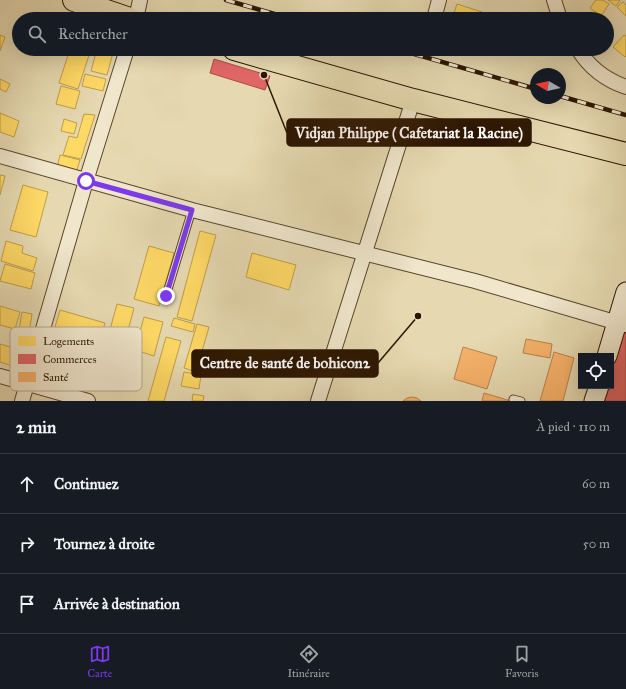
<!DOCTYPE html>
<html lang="fr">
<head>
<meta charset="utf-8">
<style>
	body { margin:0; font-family:"IM FELL Great Primer",serif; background:#242831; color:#f1f3f6 }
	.controls { position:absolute; right:12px; bottom:12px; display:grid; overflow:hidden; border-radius:0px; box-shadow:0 4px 16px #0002 }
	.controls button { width:36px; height:36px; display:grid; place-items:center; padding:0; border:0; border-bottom:1px solid #363941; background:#171b24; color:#f1f3f6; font:20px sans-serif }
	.compass { position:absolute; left:530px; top:68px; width:36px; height:36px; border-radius:50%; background:#171b24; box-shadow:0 4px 16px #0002; rotate:279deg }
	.stop { position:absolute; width:12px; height:12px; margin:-9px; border:3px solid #7c3aed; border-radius:50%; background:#fff }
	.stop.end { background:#7c3aed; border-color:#fff; box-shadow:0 1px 4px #0008 }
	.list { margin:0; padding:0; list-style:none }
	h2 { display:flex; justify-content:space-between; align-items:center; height:52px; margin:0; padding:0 16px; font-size:17px }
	h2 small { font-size:13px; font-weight:400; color:#9ea1a6 }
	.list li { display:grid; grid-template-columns:26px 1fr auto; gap:12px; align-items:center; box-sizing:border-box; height:60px; padding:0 16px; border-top:1px solid #363941 }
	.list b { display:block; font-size:15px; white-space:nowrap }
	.list em { font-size:13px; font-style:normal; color:#9ea1a6 }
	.icon { flex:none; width:22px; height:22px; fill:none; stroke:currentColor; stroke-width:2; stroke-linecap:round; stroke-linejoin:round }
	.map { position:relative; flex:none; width:626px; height:401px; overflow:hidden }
	.search { position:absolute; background:#171b24; box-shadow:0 4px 16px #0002; left:12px; right:12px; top:12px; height:44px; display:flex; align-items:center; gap:10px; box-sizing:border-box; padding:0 14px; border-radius:22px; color:#9ea1a6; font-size:15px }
	.sheet { height:232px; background:#171b24 }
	nav { display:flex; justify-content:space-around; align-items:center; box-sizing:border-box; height:56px; border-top:1px solid #363941; background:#171b24; font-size:11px; color:#9ea1a6 }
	nav a { display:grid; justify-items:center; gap:2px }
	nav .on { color:#7c3aed }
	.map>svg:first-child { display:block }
	.homes { fill:#ffd966; stroke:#bf9e47 }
	.shops { fill:#e06666; stroke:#aa4e47 }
	.health { fill:#f6b26b; stroke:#b9834b }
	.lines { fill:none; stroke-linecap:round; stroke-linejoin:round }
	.lane-casing { stroke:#5a462c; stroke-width:9 }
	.street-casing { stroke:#5a462c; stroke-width:16 }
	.secondary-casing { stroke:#2b1500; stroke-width:21 }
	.highway-casing { stroke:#2b1500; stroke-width:24 }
	.lane { stroke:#efe6cc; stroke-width:7 }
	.street { stroke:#efe6cc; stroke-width:14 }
	.secondary { stroke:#efe6cc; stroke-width:19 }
	.highway { stroke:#e6d9b1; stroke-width:22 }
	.rail-casing { stroke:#2b1500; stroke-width:4.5 }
	.rail { stroke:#efe6cc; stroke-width:3; stroke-dasharray:9; stroke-linecap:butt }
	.route { stroke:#7c3aed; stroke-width:5 }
	.key { fill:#efe6cc; stroke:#b4a78f; stroke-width:1 }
	.key-label { font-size:11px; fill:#2b1500 }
	.leader { fill:none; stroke:#2b1500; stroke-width:1.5 }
	.callout-dot { fill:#2b1500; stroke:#efe6cc; stroke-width:1.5 }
	.callout { fill:#2b1500; stroke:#2b1500; stroke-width:1.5 }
	.callout-label { font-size:15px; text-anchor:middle; font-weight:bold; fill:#fff }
</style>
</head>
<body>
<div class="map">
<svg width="626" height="401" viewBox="0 0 626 401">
	<rect width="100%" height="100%" fill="#e6d9b1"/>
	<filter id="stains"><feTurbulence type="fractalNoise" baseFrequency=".005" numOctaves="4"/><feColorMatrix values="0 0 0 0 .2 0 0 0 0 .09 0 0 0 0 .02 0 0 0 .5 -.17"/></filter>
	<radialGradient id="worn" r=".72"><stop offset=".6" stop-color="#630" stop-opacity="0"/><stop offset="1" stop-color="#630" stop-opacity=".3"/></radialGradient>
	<g class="homes">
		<polygon points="596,0 603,0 609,4 601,16 590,8"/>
		<polygon points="608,0 620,0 616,6"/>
		<polygon points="623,2 626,5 626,16 617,7"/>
		<polygon points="457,4 482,12 479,19 472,19 454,13"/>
		<polygon points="0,35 5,37 0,51"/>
		<polygon points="624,35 626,36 626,56 625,57 613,47"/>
		<polygon points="70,49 91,49 78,89 59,83"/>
		<polygon points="97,49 114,49 107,75 91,71"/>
		<polygon points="85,74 106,79 103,91 82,86"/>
		<polygon points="0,79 10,84 6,92 0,89"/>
		<polygon points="61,86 80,91 75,109 56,104"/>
		<polygon points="0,113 19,121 14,137 0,132"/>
		<polygon points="84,114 95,115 81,159 63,155 69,136 77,138"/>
		<polygon points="64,119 77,123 74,134 61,131"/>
		<polygon points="60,155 80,160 76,173 57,168"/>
		<polygon points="0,175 5,176 0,195"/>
		<polygon points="23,185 48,192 36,237 10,230"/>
		<polygon points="200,231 216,235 192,321 177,317"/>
		<polygon points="6,241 23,246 22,253 37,258 33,271 1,261"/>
		<polygon points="149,246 174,253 159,306 134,299"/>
		<polygon points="252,253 296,265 289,290 246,277"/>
		<polygon points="5,264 35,273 31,289 0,281"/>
		<polygon points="117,304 134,308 123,349 106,344"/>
		<polygon points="0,306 20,312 15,329 0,325"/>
		<polygon points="60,310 105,323 100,340 55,327"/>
		<polygon points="22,312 32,314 29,332 19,330"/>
		<polygon points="144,317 163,322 154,356 135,350"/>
		<polygon points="174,318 195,324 193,332 171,326"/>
		<polygon points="197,324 209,327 196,372 184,368"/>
		<polygon points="166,337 181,341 164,401 148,401"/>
		<polygon points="0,344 27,352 22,369 0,362"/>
		<polygon points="184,372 201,375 199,389 181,386"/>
		<polygon points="193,394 204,396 203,401 192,401"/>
	</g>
	<g class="shops">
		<polygon points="214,59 270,76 265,90 210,73"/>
		<polygon points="622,328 626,329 626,401 600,401 605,386 611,386 611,364"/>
	</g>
	<g class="health">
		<polygon points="526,339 552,344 550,358 523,353"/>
		<polygon points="463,347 497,357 487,389 454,379"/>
		<polygon points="554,352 574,358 563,401 540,401"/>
		<polygon points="484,393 511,401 482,401"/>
		<polygon points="412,397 417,398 421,401 403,401 407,398"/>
	</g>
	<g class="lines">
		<defs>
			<g id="lane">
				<polyline points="166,296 192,210"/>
				<polyline points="513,399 521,401"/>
			</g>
			<g id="street">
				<polyline points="554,0 560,19"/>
				<polyline points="136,19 140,0"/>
				<polyline points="434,19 439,0"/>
				<path d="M578 49C589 67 606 80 626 87"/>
				<polyline points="0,156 192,210 475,281 625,325"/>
				<polyline points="0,376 88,401"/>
				<polyline points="22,401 86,181 127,49"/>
				<polyline points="318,401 413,100"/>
			</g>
			<g id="secondary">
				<polyline points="607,356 626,292"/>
				<polyline points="594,401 599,386"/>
			</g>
			<g id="highway">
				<polyline points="74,0 130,19"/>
				<polyline points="234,49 413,100 626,154"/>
			</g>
		</defs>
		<use href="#lane" class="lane-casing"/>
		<use href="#street" class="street-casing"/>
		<use href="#secondary" class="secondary-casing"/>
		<use href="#highway" class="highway-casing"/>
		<use href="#lane" class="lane"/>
		<use href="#street" class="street"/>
		<use href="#secondary" class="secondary"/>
		<use href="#highway" class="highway"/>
		<defs>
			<g id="rail">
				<polyline points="226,0 292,19"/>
				<polyline points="397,49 536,89"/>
				<polyline points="560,96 626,115"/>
			</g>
		</defs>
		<use href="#rail" class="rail-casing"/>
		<use href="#rail" class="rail"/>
	</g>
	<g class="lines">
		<polyline class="route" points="86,181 192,210 166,296"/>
	</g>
	<rect x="10" y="327" width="132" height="64" rx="6" class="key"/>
	<rect x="18" y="336" width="18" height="10" fill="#ffd966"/>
	<rect x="18" y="354" width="18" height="10" fill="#e06666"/>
	<rect x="18" y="372" width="18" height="10" fill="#f6b26b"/>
	<g class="key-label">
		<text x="43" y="345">Logements</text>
		<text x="43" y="363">Commerces</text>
		<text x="43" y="381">Santé</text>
	</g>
	<path class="leader" d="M264 75L287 133M418 316L378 363"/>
	<g class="callout-dot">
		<circle cx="264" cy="75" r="4"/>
		<circle cx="418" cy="316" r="4"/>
	</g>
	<g class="callout">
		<rect x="287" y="119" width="244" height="27" rx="4"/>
		<rect x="192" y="350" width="186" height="27" rx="4"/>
	</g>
	<g class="callout-label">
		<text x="409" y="138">Vidjan Philippe ( Cafetariat la Racine)</text>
		<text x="285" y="368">Centre de santé de bohicon2</text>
	</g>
	<rect width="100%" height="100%" filter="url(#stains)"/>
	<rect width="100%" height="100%" fill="url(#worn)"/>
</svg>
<div class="controls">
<button><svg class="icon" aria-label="locate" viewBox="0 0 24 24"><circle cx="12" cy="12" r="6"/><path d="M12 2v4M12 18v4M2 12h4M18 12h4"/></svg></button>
</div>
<svg class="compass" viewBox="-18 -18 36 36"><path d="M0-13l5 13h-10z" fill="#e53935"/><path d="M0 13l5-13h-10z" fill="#9ea1a6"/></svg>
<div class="stop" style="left:86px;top:181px"></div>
<div class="stop end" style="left:166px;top:296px"></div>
<div class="search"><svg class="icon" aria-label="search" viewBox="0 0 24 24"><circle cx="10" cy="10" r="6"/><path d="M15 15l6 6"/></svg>Rechercher</div>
</div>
<section class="sheet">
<h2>2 min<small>À pied · 110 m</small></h2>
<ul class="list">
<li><svg class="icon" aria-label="ahead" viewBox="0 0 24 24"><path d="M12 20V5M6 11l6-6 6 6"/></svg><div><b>Continuez</b></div><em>60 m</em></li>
<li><svg class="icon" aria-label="right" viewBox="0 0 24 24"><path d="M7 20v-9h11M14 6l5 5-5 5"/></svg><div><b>Tournez à droite</b></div><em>50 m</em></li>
<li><svg class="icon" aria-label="arrive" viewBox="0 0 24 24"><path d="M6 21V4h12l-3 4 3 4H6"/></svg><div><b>Arrivée à destination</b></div></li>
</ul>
</section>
<nav>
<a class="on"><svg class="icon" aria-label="map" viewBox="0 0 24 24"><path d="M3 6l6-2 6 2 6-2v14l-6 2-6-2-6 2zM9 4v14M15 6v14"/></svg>Carte</a>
<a><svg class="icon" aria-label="directions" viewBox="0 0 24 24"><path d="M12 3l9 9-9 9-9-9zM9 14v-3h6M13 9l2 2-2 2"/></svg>Itinéraire</a>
<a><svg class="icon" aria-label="saved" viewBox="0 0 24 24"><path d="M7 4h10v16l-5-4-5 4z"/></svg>Favoris</a>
</nav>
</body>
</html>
